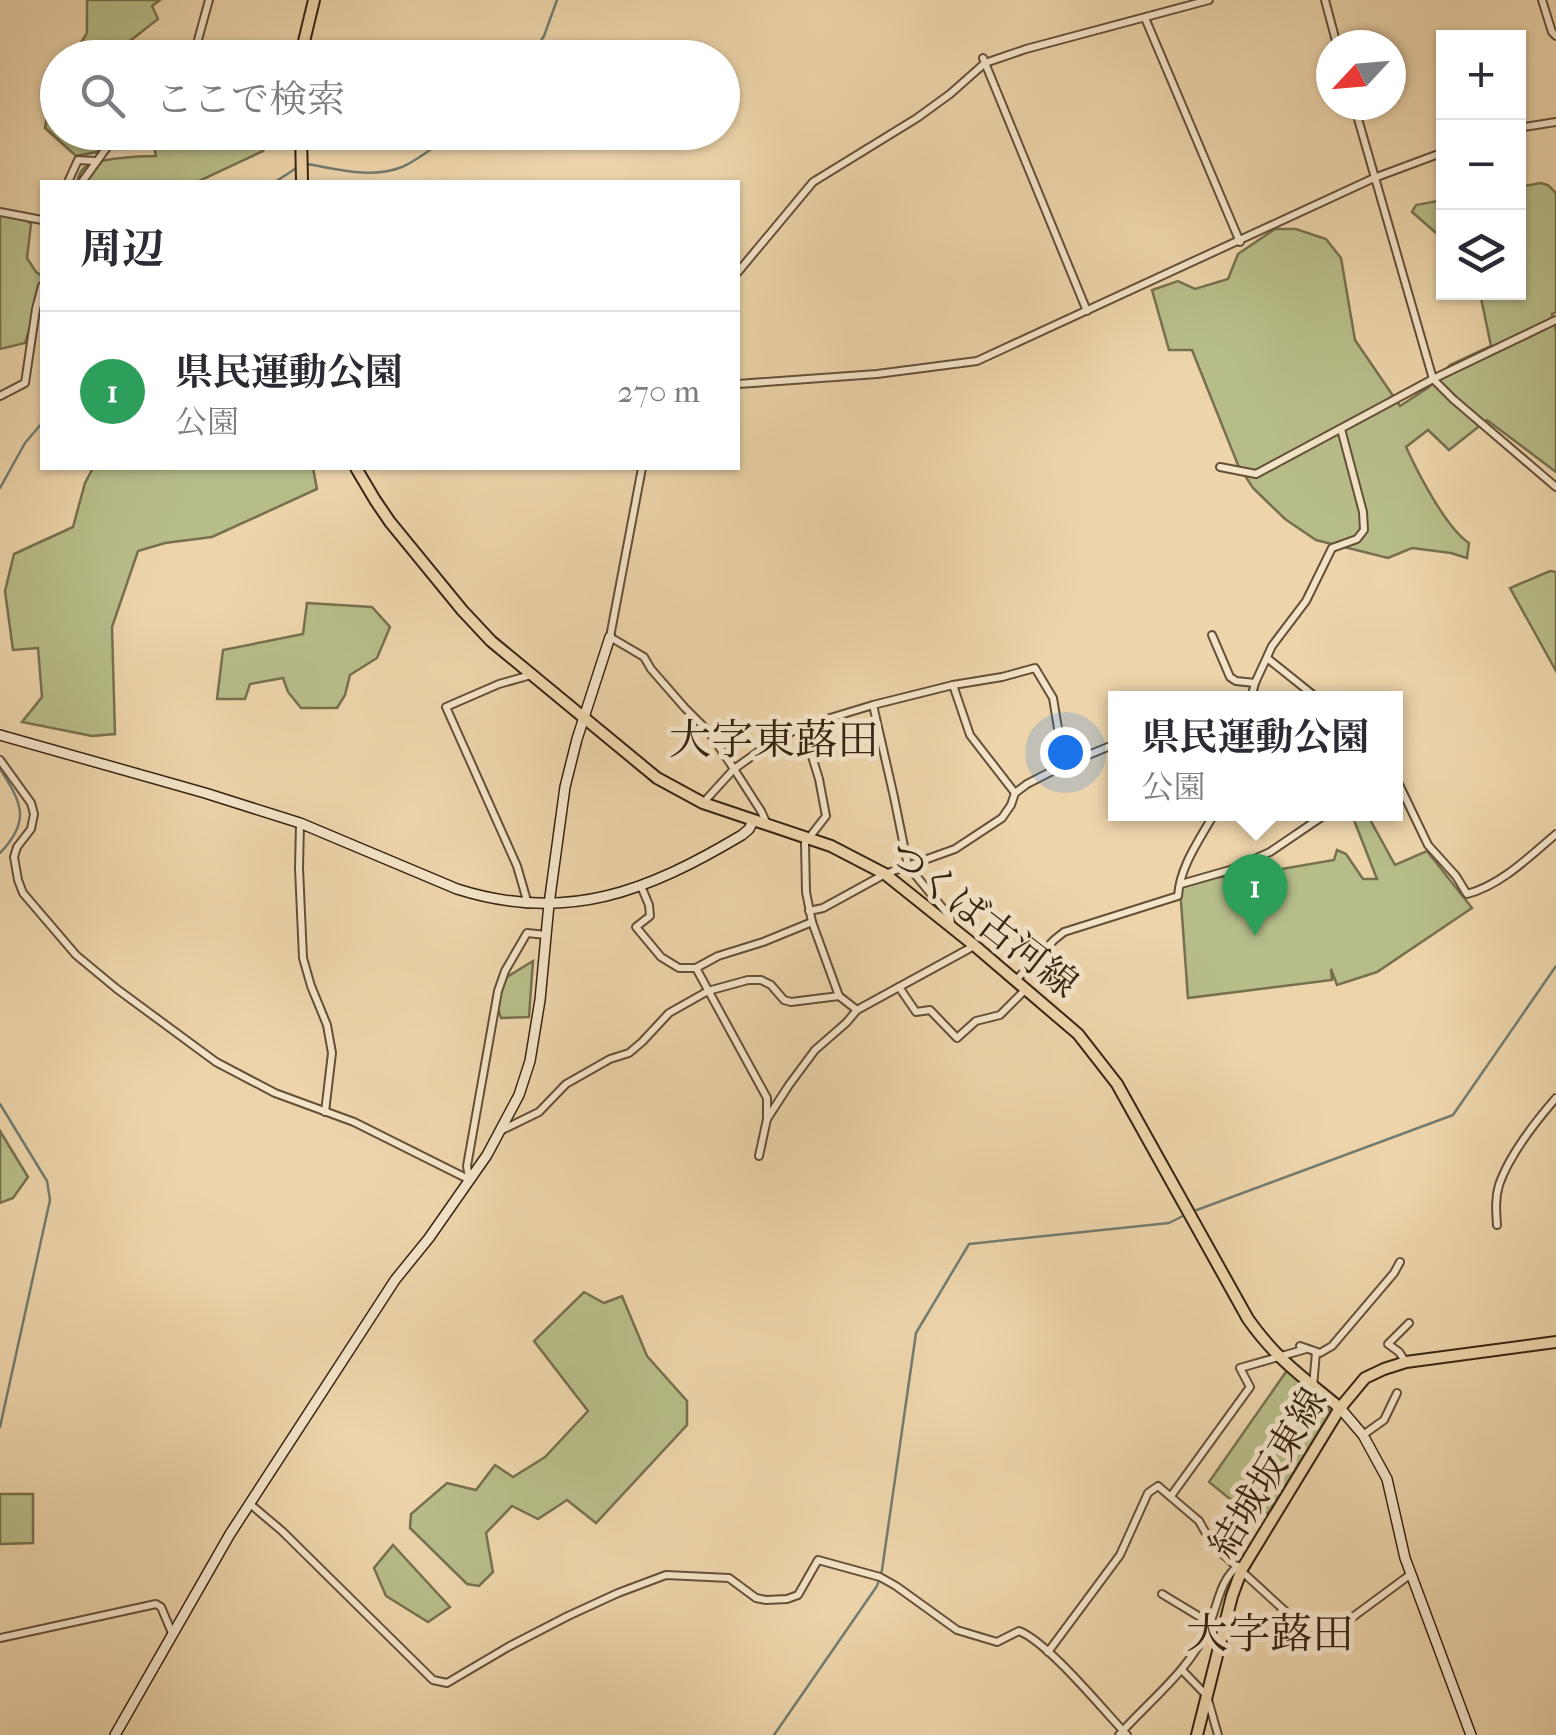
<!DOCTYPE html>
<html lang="ja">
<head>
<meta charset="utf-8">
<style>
	body { margin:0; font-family:"IM FELL French Canon","Noto Serif JP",serif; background:#f2f2f3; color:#2b2b33 }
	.controls { position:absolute; right:30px; top:30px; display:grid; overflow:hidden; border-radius:0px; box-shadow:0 2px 8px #0004 }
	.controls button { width:90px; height:90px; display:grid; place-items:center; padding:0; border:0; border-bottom:2px solid #e1e1e2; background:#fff; color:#2b2b33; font:50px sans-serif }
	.compass { position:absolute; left:1316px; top:30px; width:90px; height:90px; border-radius:50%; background:#fff; box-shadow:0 2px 8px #0004; rotate:244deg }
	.you { position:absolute; left:1065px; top:752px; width:35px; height:35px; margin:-25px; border:8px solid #fff; border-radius:50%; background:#1a73e8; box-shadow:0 0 0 15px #1a73e833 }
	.badge { display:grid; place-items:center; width:65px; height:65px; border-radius:50%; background:#1a73e8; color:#fff; font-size:32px; font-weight:700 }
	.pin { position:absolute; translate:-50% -82px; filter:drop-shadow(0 2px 5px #0008) }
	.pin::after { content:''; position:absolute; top:52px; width:35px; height:30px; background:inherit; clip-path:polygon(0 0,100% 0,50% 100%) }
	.popup { position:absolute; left:1108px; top:691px; width:295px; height:130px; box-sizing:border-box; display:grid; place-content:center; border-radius:0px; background:#fff; filter:drop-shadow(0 2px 8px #0005); font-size:32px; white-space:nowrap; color:#7c7c81 }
	.popup b { font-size:38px; color:#2b2b33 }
	.popup::after { content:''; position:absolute; left:50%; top:100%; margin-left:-20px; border:20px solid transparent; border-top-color:#fff }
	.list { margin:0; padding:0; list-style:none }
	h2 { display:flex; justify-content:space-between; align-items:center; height:130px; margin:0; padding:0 40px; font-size:42px }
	h2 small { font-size:32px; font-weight:400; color:#7c7c81 }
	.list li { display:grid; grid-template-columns:65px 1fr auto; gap:30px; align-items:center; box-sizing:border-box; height:160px; padding:0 40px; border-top:2px solid #e1e1e2 }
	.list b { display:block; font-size:38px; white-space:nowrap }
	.list p { margin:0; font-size:32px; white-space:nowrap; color:#7c7c81 }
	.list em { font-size:32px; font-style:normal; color:#7c7c81 }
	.icon { flex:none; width:55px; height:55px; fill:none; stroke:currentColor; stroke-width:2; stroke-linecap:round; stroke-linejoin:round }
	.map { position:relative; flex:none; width:1556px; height:1735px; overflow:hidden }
	.search { position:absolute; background:#fff; box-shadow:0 2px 8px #0004; left:40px; top:40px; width:700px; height:110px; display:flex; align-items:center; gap:25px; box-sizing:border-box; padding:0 35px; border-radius:55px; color:#7c7c81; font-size:38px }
	.panel { position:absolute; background:#fff; box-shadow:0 2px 8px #0004; left:40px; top:180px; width:700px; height:290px; border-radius:0px }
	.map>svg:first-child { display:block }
	.green { fill:#b7bd89; stroke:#77704e; stroke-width:2.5 }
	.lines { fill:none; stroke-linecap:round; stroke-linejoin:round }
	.stream { stroke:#727c70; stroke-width:2.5 }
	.street-casing { stroke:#645038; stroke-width:10 }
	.secondary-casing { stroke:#372412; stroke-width:12 }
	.primary-casing { stroke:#372412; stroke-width:14 }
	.street { stroke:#f3e3c8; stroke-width:6 }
	.secondary { stroke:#f3e3c8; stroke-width:9 }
	.primary { stroke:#edd4aa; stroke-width:10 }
	.labels { text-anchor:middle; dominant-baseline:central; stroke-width:10; stroke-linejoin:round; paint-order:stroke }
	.street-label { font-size:38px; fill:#372412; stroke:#f3e3c8 }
	.quarter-label { font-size:42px; fill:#372412; stroke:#f3e3c8 }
</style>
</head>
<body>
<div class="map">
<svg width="1556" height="1735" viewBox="0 0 1556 1735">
	<rect width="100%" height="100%" fill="#edd4aa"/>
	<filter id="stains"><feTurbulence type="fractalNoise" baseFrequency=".002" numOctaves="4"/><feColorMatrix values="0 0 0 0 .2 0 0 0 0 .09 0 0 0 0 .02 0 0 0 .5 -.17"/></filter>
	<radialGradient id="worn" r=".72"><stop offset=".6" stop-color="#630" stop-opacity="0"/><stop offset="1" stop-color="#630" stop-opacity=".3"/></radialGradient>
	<g class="green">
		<polygon points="87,0 160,0 152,6 158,19 130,41 129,57 106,57 101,52 99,57 72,57 87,33"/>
		<polygon points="57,80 58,132 111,133 97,152 76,156 45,128 52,89"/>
		<path d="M151 133H264L267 142 263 151 197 182H77C78 177 80 172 84 168 97 158 139 156 156 156Z"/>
		<path d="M1541 183 1548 185 1556 193V312L1552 314 1556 331V472L1487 420 1449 450 1428 430 1406 447C1418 473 1446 528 1469 543L1467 558 1451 553 1412 548 1388 558 1316 540 1285 519 1253 488 1238 465 1192 350H1169L1152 290 1178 281 1195 289 1228 279 1238 254 1275 229H1296L1326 239 1341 258 1355 340 1400 406 1429 387 1450 365 1491 346 1480 293 1518 292 1519 187Z"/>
		<polygon points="1443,200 1444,200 1443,239 1412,212 1416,205"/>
		<polygon points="16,212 31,224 27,258 36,272 42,276 42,315 33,318 25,343 0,349 0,213"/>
		<polygon points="93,468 313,468 317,489 212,537 165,543 138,551 112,627 115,734 92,736 22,722 42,697 38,648 13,650 5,591 14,554 73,527 85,483"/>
		<polygon points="1550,571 1556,572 1556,671 1510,588"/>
		<polygon points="307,603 372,607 390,627 377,658 350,675 345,695 337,708 301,708 288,692 283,678 250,684 245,699 217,699 223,650 303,634"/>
		<polygon points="1361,814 1367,814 1395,865 1427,851 1472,908 1377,972 1337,985 1331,969 1332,980 1188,998 1180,888 1210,878 1252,874 1334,860 1337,850 1346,854 1363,879 1377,879 1354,820"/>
		<polygon points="533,961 529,1017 501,1018 497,1006 505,978"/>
		<polygon points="0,1131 28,1177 13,1198 0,1203"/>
		<polygon points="584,1292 604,1303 622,1296 647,1356 687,1401 687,1425 596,1523 567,1500 538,1519 512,1506 486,1533 493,1572 479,1586 467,1584 410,1528 411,1514 447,1483 476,1490 495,1465 513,1477 545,1457 588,1411 534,1341"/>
		<polygon points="1288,1369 1321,1399 1320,1402 1331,1412 1268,1514 1252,1503 1245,1511 1209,1482"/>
		<polygon points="0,1494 33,1494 33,1543 0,1544"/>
		<polygon points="393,1545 450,1607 428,1622 386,1596 374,1568"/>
	</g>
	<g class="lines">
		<g class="stream">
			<polyline points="530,58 544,36 557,0"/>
			<path d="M307 164C337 169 372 179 402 167 420 159 438 143 456 132"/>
			<polyline points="275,182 298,167"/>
			<polyline points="0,488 25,443 42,423"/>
			<path d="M0 769C22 803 31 821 0 853"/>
			<polyline points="0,1104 47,1181 50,1200 0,1427"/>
			<polyline points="1194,1211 1453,1115 1556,966"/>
			<polyline points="774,1735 877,1586 882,1570 916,1333 969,1244 1169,1223 1183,1216"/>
		</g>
		<defs>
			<g id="street">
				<polyline points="1325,0 1337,45"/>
				<polyline points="1542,0 1552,32 1556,36"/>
				<polyline points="1145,18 1240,242"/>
				<polyline points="193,58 209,0"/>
				<polyline points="983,58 1087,311"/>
				<polyline points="1354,105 1433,379 1453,399 1556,487"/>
				<polyline points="1518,128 1556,122"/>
				<polyline points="68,182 78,160 95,161"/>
				<polyline points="82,182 110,143 148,142"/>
				<polyline points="0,212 42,220"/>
				<polyline points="738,272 813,182 917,118 950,94 985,63 1026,49 1209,0"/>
				<polyline points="738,384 877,374 977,361 1374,178 1444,152"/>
				<polyline points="0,396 25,383 36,309 42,286"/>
				<polyline points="1220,467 1256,474 1433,379 1556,320"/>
				<polyline points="642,468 610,637 644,657 651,669 685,708 709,732 734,769 703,803"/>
				<polyline points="1212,635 1230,677 1236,681 1255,683 1251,698"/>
				<polyline points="1267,658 1317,698"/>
				<polyline points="1255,683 1272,646 1306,601 1332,548 1357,539 1364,530 1363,512 1341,429"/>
				<polyline points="953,685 1002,677 1035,668 1053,698 1064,765"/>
				<polyline points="873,705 953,685 970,735 1015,793"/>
				<polyline points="803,727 819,779 826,816 805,843 806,892 812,922 839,996"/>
				<polyline points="0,760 31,803 34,814 31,829 17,847 14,857 18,880 23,893 76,955 117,989 216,1062 275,1093 354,1122 470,1180"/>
				<path d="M1395 776 1428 845 1456 876 1467 894C1501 885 1529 857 1556 834"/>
				<polyline points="300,823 299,868 303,958 311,986 327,1025 332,1053 325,1112"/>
				<polyline points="767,824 761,811 734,769 776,739 807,725 873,705 894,797 908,866 950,917 951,924"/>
				<polyline points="1181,884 1230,870 1270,852 1326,814"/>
				<polyline points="641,886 649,905 650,916 636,927 661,957 679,968 696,968 718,956 763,942 812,922"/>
				<polyline points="528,904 517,866 446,707 499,684 531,675"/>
				<polyline points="809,911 823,908 885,874 955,849 1002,818 1011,805 1015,793 1027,784 1064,765 1115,744"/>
				<polyline points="974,946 899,987 916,1012 930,1010 957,1038 976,1021 1000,1015 1026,989"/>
				<polyline points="696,968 767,1098 767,1119"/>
				<path d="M1016 980 1054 940 1064 932 1178 896C1180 866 1200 839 1214 814"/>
				<polyline points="502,1130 539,1112 566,1084 610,1059 629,1053 642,1042 669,1013 708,991 748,980 761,980 771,985 784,1000 791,1002 839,996 857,1010"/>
				<polyline points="759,1156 767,1119 789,1085 815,1050 846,1023 857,1010 899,987"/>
				<polyline points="469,1178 467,1166 498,991 505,971 527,933 546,935"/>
				<path d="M1497 1225C1496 1211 1495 1198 1499 1185 1509 1156 1536 1121 1556 1098"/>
				<polyline points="1300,1346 1320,1353 1332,1346 1394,1273 1400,1262"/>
				<polyline points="1405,1361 1399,1352 1388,1344 1409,1323"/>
				<polyline points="1313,1387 1316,1352"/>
				<polyline points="1363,1435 1384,1420 1397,1393"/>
				<polyline points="1171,1496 1250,1387 1240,1368 1306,1349"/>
				<path d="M250 1504 282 1531 433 1680 447 1683 508 1647 568 1616 618 1593 666 1575 729 1578 756 1598 766 1600 787 1599 798 1595 818 1560 880 1577 896 1586 957 1630 997 1642 1019 1631C1048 1642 1103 1710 1127 1735"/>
				<polyline points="1162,1594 1210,1623"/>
				<polyline points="0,1638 156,1604 161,1607 172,1633"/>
				<polyline points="1048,1652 1120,1555 1148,1493 1158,1486 1199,1521 1212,1544 1285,1611 1307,1639 1342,1625 1411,1574"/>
				<polyline points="1182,1670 1207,1696 1218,1735"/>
				<path d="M1119 1735C1150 1700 1189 1671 1208 1628 1218 1606 1219 1581 1238 1566"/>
			</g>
			<g id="secondary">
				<path d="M0 735 205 793 300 823 457 889C567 924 648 891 742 835L749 829 753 821"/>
				<polyline points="1340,1408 1363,1435 1387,1479 1405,1558 1471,1735"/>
				<polyline points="115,1735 230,1534 395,1280 429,1238 487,1155 519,1095 530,1061 540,1000 549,904 565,787 577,739 610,637"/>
			</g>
			<g id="primary">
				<polyline points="300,58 314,0"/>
				<polyline points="301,132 302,182"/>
				<path d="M356 468 375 500 390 522 462 610 491 641 657 778 703 803 831 846 885 874 975 946 1078 1034 1117 1084 1248 1319C1277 1360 1303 1377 1340 1408"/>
				<polyline points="1197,1735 1232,1596 1242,1569 1340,1408 1365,1378 1384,1369 1406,1362 1556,1342"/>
			</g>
		</defs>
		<use href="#street" class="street-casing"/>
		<use href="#secondary" class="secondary-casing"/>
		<use href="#primary" class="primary-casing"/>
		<use href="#street" class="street"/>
		<use href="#secondary" class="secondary"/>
		<use href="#primary" class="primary"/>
	</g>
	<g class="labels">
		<g class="street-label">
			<text transform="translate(983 919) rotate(38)">つくば古河線</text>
			<text transform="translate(1268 1473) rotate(-59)">結城坂東線</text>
		</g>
		<g class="quarter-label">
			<text x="774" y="740">大字東蕗田</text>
			<text x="1270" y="1634">大字蕗田</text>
		</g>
	</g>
	<rect width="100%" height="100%" filter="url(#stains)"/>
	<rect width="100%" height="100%" fill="url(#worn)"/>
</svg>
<div class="controls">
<button>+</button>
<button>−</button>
<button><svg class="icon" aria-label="layers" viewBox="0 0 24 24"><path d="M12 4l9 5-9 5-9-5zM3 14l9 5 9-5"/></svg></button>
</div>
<svg class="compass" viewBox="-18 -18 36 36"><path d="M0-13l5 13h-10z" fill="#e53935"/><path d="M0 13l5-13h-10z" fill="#7c7c81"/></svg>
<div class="you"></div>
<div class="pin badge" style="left:1255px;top:936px;background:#2e9e5b">1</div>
<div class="popup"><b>県民運動公園</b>公園</div>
<div class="search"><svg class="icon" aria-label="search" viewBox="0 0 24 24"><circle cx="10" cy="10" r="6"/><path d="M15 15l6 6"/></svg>ここで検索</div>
<section class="panel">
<h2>周辺<small></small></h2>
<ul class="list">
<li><span class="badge" style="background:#2e9e5b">1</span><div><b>県民運動公園</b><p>公園</p></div><em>270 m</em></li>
</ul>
</section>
</div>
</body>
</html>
